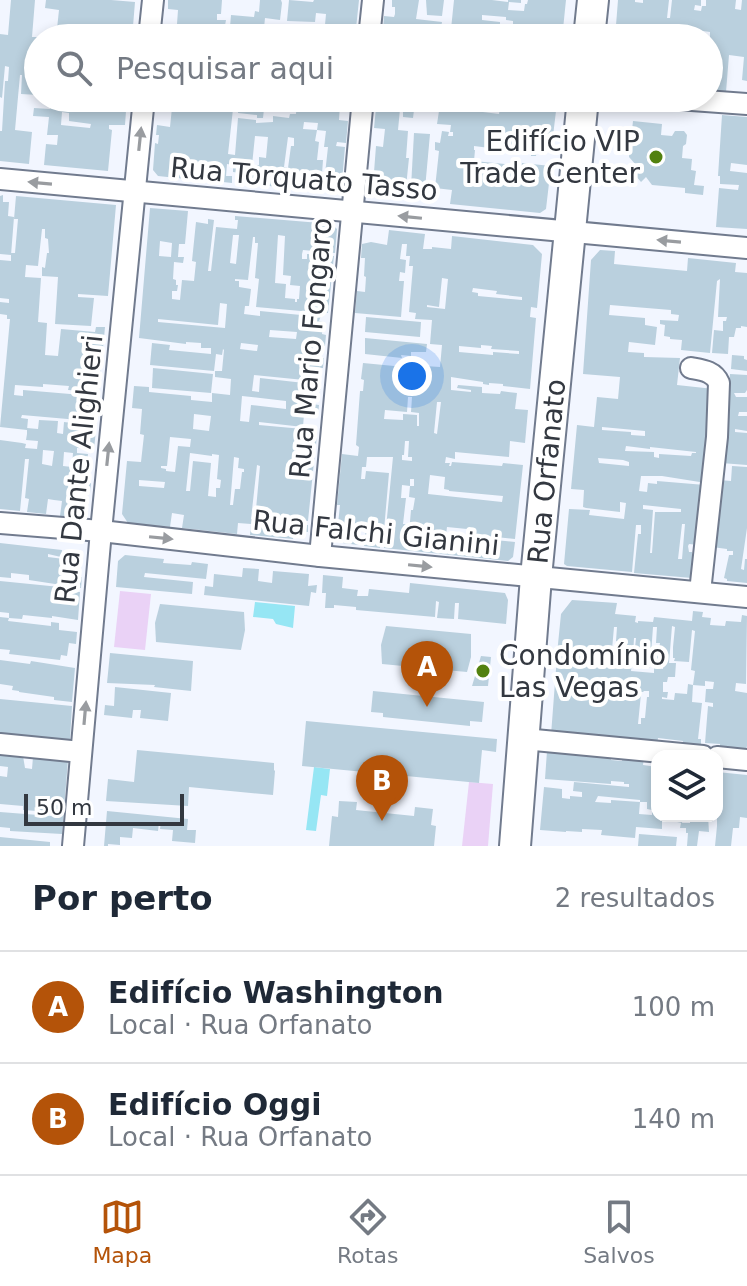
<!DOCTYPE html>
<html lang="pt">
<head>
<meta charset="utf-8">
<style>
	body { margin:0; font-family:"DejaVu Sans",sans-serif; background:#f2f2f3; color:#1f2937 }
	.controls { position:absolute; right:24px; bottom:24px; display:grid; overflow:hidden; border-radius:16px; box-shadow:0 4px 12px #0003 }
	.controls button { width:72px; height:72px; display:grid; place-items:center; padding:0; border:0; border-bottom:2px solid #e0e1e3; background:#fff; color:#1f2937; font:40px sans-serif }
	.scale { position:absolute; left:24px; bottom:20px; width:160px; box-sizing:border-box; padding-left:8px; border:4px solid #333840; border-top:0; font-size:22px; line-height:28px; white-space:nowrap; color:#333840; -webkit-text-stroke:6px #fff; paint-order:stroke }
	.you { position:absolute; left:412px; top:376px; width:28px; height:28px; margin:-20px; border:6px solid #fff; border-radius:50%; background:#1a73e8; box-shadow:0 0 0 12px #1a73e833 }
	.badge { display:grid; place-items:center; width:52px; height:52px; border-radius:50%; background:#b45309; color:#fff; font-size:26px; font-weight:700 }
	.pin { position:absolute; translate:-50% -66px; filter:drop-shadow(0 2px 4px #0008) }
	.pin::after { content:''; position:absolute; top:42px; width:28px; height:24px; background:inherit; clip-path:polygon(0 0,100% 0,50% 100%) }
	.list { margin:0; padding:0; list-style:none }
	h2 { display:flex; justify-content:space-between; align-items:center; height:104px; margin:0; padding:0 32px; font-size:34px }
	h2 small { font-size:26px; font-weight:400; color:#747a83 }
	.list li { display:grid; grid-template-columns:52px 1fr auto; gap:24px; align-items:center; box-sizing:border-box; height:112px; padding:0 32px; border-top:2px solid #e0e1e3 }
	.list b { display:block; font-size:30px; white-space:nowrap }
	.list p { margin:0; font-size:26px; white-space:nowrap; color:#747a83 }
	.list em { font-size:26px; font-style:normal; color:#747a83 }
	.icon { flex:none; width:44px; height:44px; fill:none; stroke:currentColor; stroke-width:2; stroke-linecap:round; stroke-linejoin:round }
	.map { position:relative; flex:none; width:747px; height:846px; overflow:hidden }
	.search { position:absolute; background:#fff; box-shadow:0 4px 12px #0003; left:24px; right:24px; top:24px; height:88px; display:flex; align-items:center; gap:20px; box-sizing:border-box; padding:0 28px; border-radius:44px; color:#747a83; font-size:30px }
	.sheet { height:328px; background:#fff }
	nav { display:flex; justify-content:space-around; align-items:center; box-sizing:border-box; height:112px; border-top:2px solid #e0e1e3; background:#fff; font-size:22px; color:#747a83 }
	nav a { display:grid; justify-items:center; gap:4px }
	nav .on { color:#b45309 }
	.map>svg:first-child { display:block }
	.green { fill:#ead2f6 }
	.water { fill:#96e6f4 }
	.building { fill:#bad0de; fill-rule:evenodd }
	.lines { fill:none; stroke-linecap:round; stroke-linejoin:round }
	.street-casing { stroke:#717b8e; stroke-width:24 }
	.secondary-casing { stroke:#717b8e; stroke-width:34 }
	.street { stroke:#fff; stroke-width:20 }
	.secondary { stroke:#fff; stroke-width:30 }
	.oneway { fill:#999ca0 }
	.poi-dot { fill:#52810f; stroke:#fff; stroke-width:3 }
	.labels { text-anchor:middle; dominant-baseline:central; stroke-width:8; stroke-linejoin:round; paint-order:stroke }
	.poi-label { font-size:28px; fill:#333840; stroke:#fff; text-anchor:end }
	.street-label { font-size:28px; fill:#333840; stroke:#fff }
</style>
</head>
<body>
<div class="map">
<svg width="747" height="846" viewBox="0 0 747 846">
	<rect width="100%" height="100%" fill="#f2f6ff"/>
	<g class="green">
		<polygon points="120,591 151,594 145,650 114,647"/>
		<polygon points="469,782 493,784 488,846 462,846"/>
	</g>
	<g class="water">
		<polygon points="255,602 295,606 293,628 276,624 273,619 253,617"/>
		<polygon points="314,767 330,769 327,796 321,795 316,831 306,830"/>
	</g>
	<g class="building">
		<polygon points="11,0 35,0 32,37 38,37 38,95 21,94 22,75 20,75 15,130 32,132 29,164 0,161 0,131 2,131 5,81 8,81 9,67 5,66 2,98 0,97 0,34 8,35"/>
		<path d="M46 0H111L135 2 132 38H56L59 10 45 8ZM76 26 109 30V26L118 27 117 34 75 30Z"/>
		<polygon points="168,0 222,0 221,14 217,14 217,20 226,20 224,31 241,32 241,28 230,27 231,15 254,17 255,11 259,12 260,0 281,0 282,3 280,20 265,18 263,38 225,38 199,35 200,31 192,31 192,38 176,38 178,10 168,9"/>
		<polygon points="289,0 313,2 314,0 359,0 355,38 299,38 300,25 333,29 333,26 325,25 326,14 316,13 315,22 287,21"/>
		<polygon points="392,0 419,0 416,19 442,22 441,28 451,29 454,0 492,0 508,2 508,0 521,0 521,3 509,2 508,10 524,11 525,4 527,4 528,0 566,0 563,29 551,28 551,30 513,27 513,21 506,20 506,17 482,15 482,20 500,22 500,28 553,33 556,38 483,38 483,36 466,35 466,38 393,38 394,31 383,30 384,16 394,17 395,14 395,7 392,7"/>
		<polygon points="426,0 444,0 442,16 427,15"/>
		<polygon points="618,0 635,0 635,2 643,3 643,0 669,0 667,18 670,18 672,0 701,0 701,6 695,5 694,10 701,11 702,6 706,6 706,0 736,0 735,9 741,10 742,0 747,0 747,81 742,80 744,57 729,55 726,92 709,91 710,32 703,31 703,38 691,38 692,31 680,30 679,38 615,38"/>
		<path d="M70 98H127L126 107H113V110L126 111 125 125H109V129L112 130 108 171 44 165 46 144 57 145 58 135H47L49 117 33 116 34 108 50 109V105L102 109V107L69 103ZM62 112 69 113V121L91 124 90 128 61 125Z"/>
		<path d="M173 98 291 99 290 112 264 109 263 118H257V115L238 113V110L233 109 228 154 235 155 238 118 256 120V123L273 122V116L289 118 290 114H296L297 98H307V100L322 102V98H349V105L340 104 339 120 348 121 346 143 337 142 336 146 345 147 341 193 269 186 270 175 258 174 257 185 247 184 248 174 233 172V165L227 164 226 176H232V183L205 180 207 165 197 164 196 180 158 176 153 170 155 143 158 144 159 135H156L157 125 170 127ZM304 122 318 123 317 130 326 131 324 147H328L325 174H322L323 160H317L319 142 315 141 317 130 303 129ZM255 136 268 137 266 158 259 157V165H252ZM288 137 294 138V146H291L288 168 284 167Z"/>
		<polygon points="377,98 423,98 422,107 427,107 428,98 434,98 433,112 414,110 413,118 403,117 403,109 400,109 398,130 408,131 406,158 409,158 406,187 373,185 376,146 383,147 385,129 374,128"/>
		<polygon points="441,98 485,98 485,104 479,103 478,108 476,108 475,111 499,114 500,108 540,112 540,109 513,107 513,98 545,98 544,110 556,111 553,136 539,135 536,156 531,156 531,153 474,146 474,150 475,150 474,161 516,165 516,171 521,172 522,163 551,166 546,209 540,213 450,204 452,190 435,188 439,151 435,150 435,142 440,143 442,131 449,132 448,136 453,136 453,132 450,132 451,125 437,124"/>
		<polygon points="722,115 747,117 747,165 731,163 730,171 747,173 747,229 716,227 719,188 738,190 739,185 720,184 720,176 718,176"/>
		<polygon points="633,121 662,124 661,135 672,136 675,131 684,131 687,135 686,144 683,146 682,158 692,159 691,170 696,171 694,185 704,186 703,195 685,193 685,188 652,185 646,177 641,182 630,169 636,165 629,157"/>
		<polygon points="414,133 430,134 425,189 411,187"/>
		<polygon points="3,195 3,202 9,202 8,216 14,217 11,255 0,254 0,196"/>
		<path d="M16 196 116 205 108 296 78 294V297L94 298 91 326 55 324 58 277 42 276V267L45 268 47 253H49L48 239 45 238V229H42L38 266 26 265 25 277 41 278 38 322 47 323 45 355 58 356 61 329 95 332 96 327H105L102 359 91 358 90 364 101 365 100 386 87 384 86 391 99 392 96 419 80 417 79 420 22 415 21 418 28 419 27 430 0 427 10 319H7V315L0 314V302L9 303V299L0 298V260L11 261V253H15L18 219H14ZM43 384 69 386 68 390 82 391V395L23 390V396L14 395 15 385 43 387Z"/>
		<path d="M150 208 188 211 185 244H179L178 257H184L183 263 174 262 173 279 176 280V285H178L177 291H172V299L180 300 182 280 194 281 196 262 192 261 196 222 208 224V219L214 220 208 271H211L216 227 237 229 238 220H235V216L332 224 337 229 335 253 303 250 302 254V259H307V254L334 256 328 313H322L319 321 323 322 322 334 326 335 325 346 313 345 312 357 324 358 323 368 310 367 309 380 321 382V390L307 389 305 403 319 405 318 416 304 414 303 427 259 422V425L303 429V432L317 434 316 445 302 444 301 450 315 452 308 521 294 520V524L308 525V532L294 530 293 539 250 535 251 524 238 523 237 534 182 528 184 515 172 513 170 527 128 523 122 514 127 461 141 462 144 435 140 434 142 409 132 408 134 386 149 387V392L191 396V400L212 402V393L230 395 231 379 215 377V371H222L224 350 223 349 222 355 216 354 214 371 150 365 152 343 170 345 169 350 211 354V348H201V343L186 342V344L139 338ZM233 235H239L236 264 230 263ZM278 235 285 236 283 275 291 276 290 285 300 286 299 299H297V302H295V299L285 298 286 284 275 283ZM253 237H255V243H258L255 278 259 279 256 307 301 311V315L260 311V316L244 314 245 306H249L251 289 239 287V281H235V279L248 280ZM160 241 172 243 171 257 159 256ZM220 303 227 304 225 328 158 322V319L218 325ZM270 330 297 332 296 339 269 337ZM241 343 258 345 257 351 240 349ZM254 375 304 380V383L260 378 259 392 252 391ZM242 396 286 401V409L251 405 249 422 240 421ZM194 414 211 416 209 431 193 429ZM170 437 191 439 190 447 178 446 175 472 166 471V469L161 468V466H167ZM190 453 212 456V454L219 455 217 479 221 480 220 488H216V497L208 496 211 463 193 461 190 491H186ZM234 457 239 458 238 468 244 469V472H242L240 489H235L233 505H230ZM257 465 260 466 255 520 251 519ZM139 480 165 482 164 488 139 486Z"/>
		<path d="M389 230 425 234 423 249H432V247L451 249 452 236 533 245 542 254 537 308 531 307 530 317 536 318 530 389 503 386V384L489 383V385L483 384V382L451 377V390L471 392V390L457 388 458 385 482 387V393L500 394 501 391 517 393 515 409 528 410 525 443 510 441 509 457 455 452V459L446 457 445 463H450L449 466H451L452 462 502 466 503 463 523 465 515 539 467 534V529L447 527 446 535 515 542 513 557 508 561 384 548 393 457H367L366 467H362L361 479H365L366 471 389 473 384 530 381 529 380 548 364 546 366 528 360 527 359 545 342 543 343 534H337L340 505H337L342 454 358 456 359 447 356 445 360 391H363L364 380 361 379 363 363 415 368 414 379 424 380 425 366 440 367 442 345 430 344 432 320 415 319 416 313 409 312 413 266H409L410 256H406L407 244H402L400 259 406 260 405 273 400 272 399 281H404L401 317 355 313 357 291 365 292 366 277 364 276 365 258H361L362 244 371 242 387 245ZM442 278 448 279 445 309 427 307V305L439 307ZM473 288 497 291 496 294 522 297V300L478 296V293L472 292ZM481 345 492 346 491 349 519 351V354L493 352V355L459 352V346L481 348ZM408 397H412L411 412 419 413V426H417V415L403 414V420L384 419 385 410 407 412ZM437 402H441L437 434 434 433ZM405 441H409L408 457H412V461L402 460V455H404ZM430 475 445 477 444 489 449 490V491L503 496 502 502 428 494ZM410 479H414V486H410L409 497 415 498 413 510H411L409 533 405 532 406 524H403L406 498H401L402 485 410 486Z"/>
		<path d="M600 250 615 251 614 264 687 271 688 258 736 263 735 272 747 273V327L741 326V328H736L734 337H729L728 354 712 353 714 330 723 331V321H726L727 317H718L720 279 717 281 710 353 681 350 682 340 670 339V337L664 336 665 325 660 324V320L678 321 679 315 671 314V310L610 305 609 315 645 318V325L657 327 655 345 629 342 628 352 644 353V357L680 358 677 385 714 389 706 483 662 476H641L639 491 647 492 648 483 657 484V481L705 485 699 545 689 544 688 546 689 552H692V555H695L692 578 634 573 638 534H641V525H636L632 572 567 566 564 564 569 509 590 510 589 515 624 519 626 503 620 502V512L586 508 583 507 584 490 571 489 577 425 594 427 597 397 618 399 620 377 583 374 591 260ZM602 427 645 431V436L631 435V432L602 430ZM626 446 650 449V447L696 452V453H692L691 456 659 454V458L654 457V452L625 451ZM598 458 623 460 629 462V466L599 463ZM643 505 681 509V512H655L652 553H650L653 510 643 509ZM682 524H685L682 559H678Z"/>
		<polygon points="366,317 421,322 420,337 365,332"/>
		<polygon points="365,338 427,344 426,352 411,352 411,356 401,355 402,358 365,354"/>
		<polygon points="732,355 744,356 744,359 747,360 747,371 731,369"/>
		<polygon points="153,368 213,374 211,393 152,388"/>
		<polygon points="730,374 747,375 747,390 745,393 734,393 736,397 747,397 747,412 739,412 738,416 747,416 747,431 735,429 735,432 747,433 747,465 721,463"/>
		<path d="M39 420 58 421 57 433 63 434 64 422 79 424V428L96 430 94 449 77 448V453L88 454 85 482 91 483 90 493 85 492 84 503H81L79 518 60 516 62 501 54 500 48 499 46 514 27 512 29 499 25 498 29 459H25L20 511 0 509V440L22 443 26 444 25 448 37 449 38 441 26 440 27 434V428L38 429ZM43 450 54 451 52 466 42 464ZM64 452 73 453 72 467 63 466Z"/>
		<polygon points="732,466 747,467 747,528 741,569 744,570 745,559 747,559 747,583 727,581 727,579 724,578 729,555 733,555 733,551 727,551 727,549 712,547 719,480 731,481"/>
		<polygon points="0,543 62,550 61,557 48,554 48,557 72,560 70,576 82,577 81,588 29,580 29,575 11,573 11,578 0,577"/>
		<polygon points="125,555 164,559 163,563 191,565 192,562 208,564 206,579 145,573 144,577 193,582 192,594 116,587 118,561"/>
		<polygon points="243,568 259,569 258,581 272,583 273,571 309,574 308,586 317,585 316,593 311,592 309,606 204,595 205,586 213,587 214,574 242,577"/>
		<polygon points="323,575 343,577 342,588 358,590 357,596 368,596 369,589 409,593 410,583 505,593 508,600 506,624 458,619 459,603 455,603 454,619 437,618 439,602 436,601 435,617 356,610 356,607 334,605 334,608 325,608 326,593 322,593"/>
		<polygon points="0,581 70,588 70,591 80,592 78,620 52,616 52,618 23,615 22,619 9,618 9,613 0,612"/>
		<path d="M572 600 617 603 615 614 636 616 635 622 638 623V621L653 622 654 617 692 621 693 611 703 612 702 617 711 618 710 625 725 626 726 621 741 622 742 615 747 616 746 684 736 683 735 691 747 693V746L745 754 720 751V744L705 743 708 706 713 707V703L705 702 706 689H713L714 682 705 681V686L693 685 695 671 691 670 695 631 692 630 689 662 674 661 675 658H673V647L675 627 672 626 669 663H676L675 677H668L667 682H663V692H668L667 698 662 697V699L674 700 675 693 687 694 688 684 693 685 692 702 702 703 698 739H701V749L682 747 683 741 658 738 657 745 551 735 557 656H579L557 654 561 614ZM614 627H617L616 641 619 642 618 656 633 657 634 638H636L633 667 650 668 653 627H657L656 643H660L659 650 655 649 654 666 663 667V669L654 668V673L631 671 632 662 611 661ZM644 691H649V697H647L645 718H641V724H638L641 694H635L634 692H643Z"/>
		<polygon points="160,604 244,612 245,630 241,650 156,642 155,623"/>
		<polygon points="0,617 9,618 8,621 51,626 51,622 59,623 59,630 77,632 76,644 69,643 67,656 61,655 60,660 9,654 10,650 0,649"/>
		<polygon points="386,626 471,634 471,657 467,672 382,664 381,645"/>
		<polygon points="110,653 193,661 191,691 154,687 155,685 107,683"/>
		<polygon points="481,656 491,657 488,686 472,686"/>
		<polygon points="0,660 30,664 31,661 75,668 72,702 54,700 54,697 19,692 19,691 12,690 13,686 0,684"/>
		<polygon points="115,687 171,693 168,721 140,718 141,710 133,710 132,718 104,715 105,705 114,706"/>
		<polygon points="373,691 484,702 482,722 470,721 470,726 383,717 383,713 371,712"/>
		<polygon points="0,699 72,706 70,740 0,733"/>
		<polygon points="306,721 497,739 496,752 482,750 479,783 302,766"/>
		<polygon points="137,750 274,763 274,770 275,771 273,795 189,787 188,806 106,801 108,779 134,782"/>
		<polygon points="547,751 611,757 611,760 622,761 622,758 644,757 643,765 657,767 657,803 653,803 652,810 647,809 647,802 640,802 640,800 598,796 595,802 611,803 611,800 640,802 639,814 652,815 652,812 657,812 657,816 683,816 682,823 690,823 690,816 708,816 709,832 699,831 697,846 687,846 688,833 686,833 686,828 680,828 681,823 682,823 677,822 662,821 662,829 636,827 635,838 601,835 602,830 582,829 582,832 566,831 566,832 540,830 544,787 562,789 562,798 570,799 570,796 582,797 582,792 573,791 574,782 629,787 629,784 624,784 624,782 611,781 611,784 545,779"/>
		<polygon points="0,754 23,756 25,768 32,769 33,757 68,760 62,834 10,831 10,828 0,827 0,812 51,816 51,812 23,810 23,806 0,804 0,776 7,777 8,767 0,766"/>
		<polygon points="717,772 747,775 747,818 740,817 739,828 733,828 731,846 715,846 717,826"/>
		<polygon points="339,801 357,802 356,810 414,816 415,807 433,809 431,825 436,826 434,846 329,846 332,816 338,817"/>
		<polygon points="107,811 188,819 187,830 196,830 195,843 172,841 173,830 160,829 161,822 159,822 158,831 133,828 132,838 120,837 120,845 108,844 108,846 104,846"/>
		<polygon points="639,834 677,837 676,846 638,846"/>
		<polygon points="0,837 50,842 50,846 0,846"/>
	</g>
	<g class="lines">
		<defs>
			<g id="street">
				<polyline points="149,38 153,0"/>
				<polyline points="369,38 373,0"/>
				<polyline points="664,98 747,104"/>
				<polyline points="0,179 747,248"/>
				<path d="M691 368C702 370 714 371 719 383L717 437 700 592"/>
				<polyline points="0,523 101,531 320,556 747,597"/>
				<polyline points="320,556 363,98"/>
				<polyline points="524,739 703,756"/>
				<polyline points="0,744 81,752"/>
				<polyline points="717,757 747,760"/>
				<polyline points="73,846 101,531 144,98"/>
			</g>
			<g id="secondary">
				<polyline points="589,38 593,0"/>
				<path id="s1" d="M515 846 536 577 583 98"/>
			</g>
		</defs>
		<use href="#street" class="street-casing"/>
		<use href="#secondary" class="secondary-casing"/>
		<use href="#street" class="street"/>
		<use href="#secondary" class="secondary"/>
	</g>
	<defs><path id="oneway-solid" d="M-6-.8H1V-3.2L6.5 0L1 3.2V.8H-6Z" transform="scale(2)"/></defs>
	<g class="oneway">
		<use href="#oneway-solid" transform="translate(140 139) rotate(-84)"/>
		<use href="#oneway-solid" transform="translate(40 183) rotate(-175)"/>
		<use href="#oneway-solid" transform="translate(410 217) rotate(-174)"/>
		<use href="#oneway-solid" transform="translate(669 241) rotate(-175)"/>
		<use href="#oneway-solid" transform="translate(108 454) rotate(-84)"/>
		<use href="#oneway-solid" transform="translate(161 538) rotate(6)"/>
		<use href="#oneway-solid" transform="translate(420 566) rotate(6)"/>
		<use href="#oneway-solid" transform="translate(85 713) rotate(-85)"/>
	</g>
	<g class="poi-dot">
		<circle cx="656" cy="157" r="8"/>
		<circle cx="483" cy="671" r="8"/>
	</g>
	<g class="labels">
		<g class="poi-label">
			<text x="640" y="141">Edifício VIP<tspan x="640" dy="32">Trade Center</tspan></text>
			<text x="499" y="655" text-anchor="start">Condomínio<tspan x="499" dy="32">Las Vegas</tspan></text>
		</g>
		<g class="street-label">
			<text transform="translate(304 179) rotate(5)">Rua Torquato Tasso</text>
			<text transform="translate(311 348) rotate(-85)">Rua Mario Fongaro</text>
			<text transform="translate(79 469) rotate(-84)">Rua Dante Alighieri</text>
			<text stroke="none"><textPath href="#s1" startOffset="376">Rua Orfanato</textPath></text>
			<text transform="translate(376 533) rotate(6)">Rua Falchi Gianini</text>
		</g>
	</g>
</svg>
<div class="controls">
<button><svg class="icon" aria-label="layers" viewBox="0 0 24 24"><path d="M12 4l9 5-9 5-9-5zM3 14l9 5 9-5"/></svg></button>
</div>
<div class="scale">50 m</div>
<div class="you"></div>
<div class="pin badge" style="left:427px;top:707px">A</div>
<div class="pin badge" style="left:382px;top:821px">B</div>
<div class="search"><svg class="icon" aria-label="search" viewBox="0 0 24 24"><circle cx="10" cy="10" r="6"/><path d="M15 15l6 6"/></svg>Pesquisar aqui</div>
</div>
<section class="sheet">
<h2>Por perto<small>2 resultados</small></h2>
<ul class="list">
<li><span class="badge">A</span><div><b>Edifício Washington</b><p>Local · Rua Orfanato</p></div><em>100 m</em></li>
<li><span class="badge">B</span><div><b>Edifício Oggi</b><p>Local · Rua Orfanato</p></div><em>140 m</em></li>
</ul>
</section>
<nav>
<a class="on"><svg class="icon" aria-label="map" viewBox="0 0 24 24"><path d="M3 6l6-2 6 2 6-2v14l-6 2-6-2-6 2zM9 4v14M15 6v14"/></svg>Mapa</a>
<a><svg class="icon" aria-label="directions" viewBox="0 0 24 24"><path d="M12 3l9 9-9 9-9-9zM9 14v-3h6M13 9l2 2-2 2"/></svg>Rotas</a>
<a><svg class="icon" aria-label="saved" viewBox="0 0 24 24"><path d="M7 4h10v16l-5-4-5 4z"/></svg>Salvos</a>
</nav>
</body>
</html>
